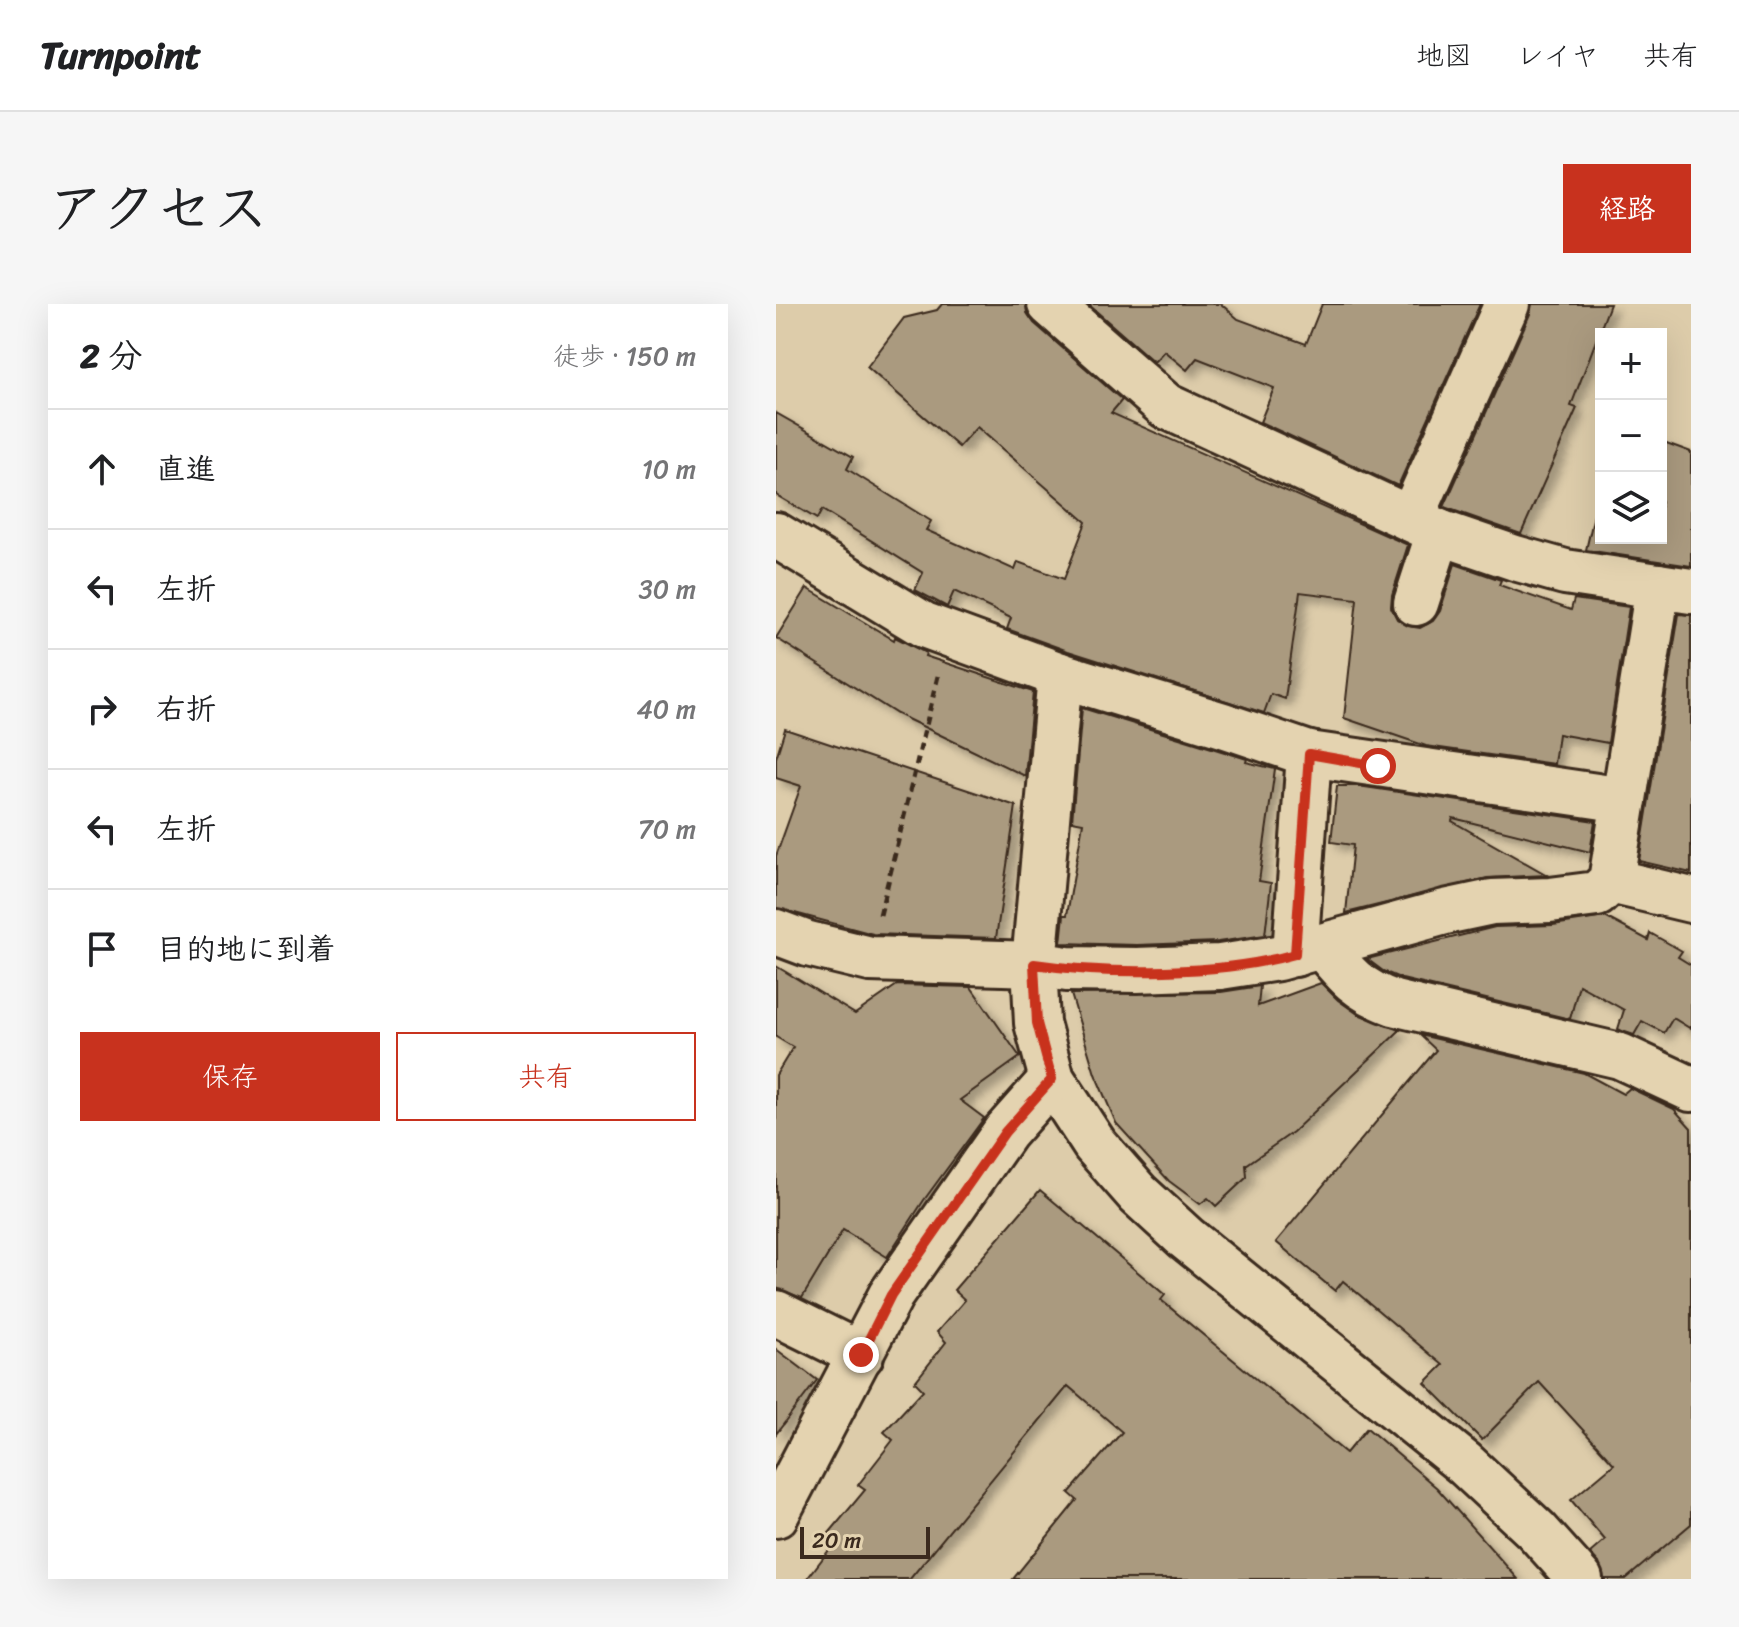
<!DOCTYPE html>
<html lang="ja">
<head>
<meta charset="utf-8">
<style>
	body { margin:0; font-family:Sriracha,"Klee One",sans-serif; background:#f6f6f6; color:#202124 }
	.controls { position:absolute; right:24px; top:24px; display:grid; overflow:hidden; border-radius:0px; box-shadow:0 8px 32px #0002 }
	.controls button { width:72px; height:72px; display:grid; place-items:center; padding:0; border:0; border-bottom:2px solid #e0e0e0; background:#fff; color:#202124; font:40px sans-serif }
	.scale { position:absolute; left:24px; bottom:20px; width:130px; box-sizing:border-box; padding-left:8px; border:4px solid #3b2a1e; border-top:0; font-size:22px; line-height:28px; white-space:nowrap; color:#3b2a1e; -webkit-text-stroke:6px #e4d3b0; paint-order:stroke }
	.stop { position:absolute; width:24px; height:24px; margin:-18px; border:6px solid #c8321e; border-radius:50%; background:#fff }
	.stop.end { background:#c8321e; border-color:#fff; box-shadow:0 2px 8px #0008 }
	.list { margin:0; padding:0; list-style:none }
	h2 { display:flex; justify-content:space-between; align-items:center; height:104px; margin:0; padding:0 32px; font-size:34px }
	h2 small { font-size:26px; font-weight:400; color:#757577 }
	.list li { display:grid; grid-template-columns:52px 1fr auto; gap:24px; align-items:center; box-sizing:border-box; height:120px; padding:0 32px; border-top:2px solid #e0e0e0 }
	.list b { display:block; font-size:30px; white-space:nowrap }
	.list em { font-size:26px; font-style:normal; color:#757577 }
	.actions { display:flex; gap:16px; padding:24px 32px }
	.actions a { flex:1; padding:18px 0; border:2px solid #c8321e; border-radius:0px; text-align:center; font-size:28px; color:#c8321e }
	.actions .main { background:#c8321e; color:#fff }
	.icon { flex:none; width:44px; height:44px; fill:none; stroke:currentColor; stroke-width:2; stroke-linecap:round; stroke-linejoin:round }
	.map { position:relative; flex:none; width:915px; height:1275px; overflow:hidden; border-radius:0px }
	header { display:flex; align-items:center; gap:48px; box-sizing:border-box; height:112px; padding:0 40px; background:#fff; border-bottom:2px solid #e0e0e0 }
	header strong { font-size:38px }
	nav { display:flex; gap:44px; margin-inline-start:auto; font-size:28px }
	.intro { display:flex; align-items:center; justify-content:space-between; box-sizing:border-box; height:192px; padding:0 48px }
	h1 { margin:0; font-size:56px }
	.button { padding:20px 36px; border-radius:0px; background:#c8321e; color:#fff; font-size:28px; font-weight:700 }
	main { display:flex; gap:48px; padding:0 48px }
	aside { flex:1; background:#fff; border-radius:0px; box-shadow:0 8px 32px #0002 }
	.map>svg:first-child { display:block }
	.building { fill:#aa9a7f; stroke:#3b2a1e; stroke-width:2; filter:url(#shadow) }
	.lines { fill:none; stroke-linecap:round; stroke-linejoin:round }
	.minor-casing { stroke:#3b2a1e; stroke-width:50 }
	.path { stroke:#3b2a1e; stroke-width:5; stroke-dasharray:8 6; stroke-linecap:butt }
	.minor { stroke:#e4d3b0; stroke-width:44 }
	.route { stroke:#c8321e; stroke-width:10 }
</style>
</head>
<body>
<header>
<strong>Turnpoint</strong>
<nav><a>地図</a><a>レイヤ</a><a>共有</a></nav>
</header>
<div class="intro"><h1>アクセス</h1><a class="button">経路</a></div>
<main>
<aside>
<h2>2 分<small>徒歩 · 150 m</small></h2>
<ul class="list">
<li><svg class="icon" aria-label="ahead" viewBox="0 0 24 24"><path d="M12 20V5M6 11l6-6 6 6"/></svg><div><b>直進</b></div><em>10 m</em></li>
<li><svg class="icon" aria-label="left" viewBox="0 0 24 24"><path d="M17 20v-9H6M10 6l-5 5 5 5"/></svg><div><b>左折</b></div><em>30 m</em></li>
<li><svg class="icon" aria-label="right" viewBox="0 0 24 24"><path d="M7 20v-9h11M14 6l5 5-5 5"/></svg><div><b>右折</b></div><em>40 m</em></li>
<li><svg class="icon" aria-label="left" viewBox="0 0 24 24"><path d="M17 20v-9H6M10 6l-5 5 5 5"/></svg><div><b>左折</b></div><em>70 m</em></li>
<li><svg class="icon" aria-label="arrive" viewBox="0 0 24 24"><path d="M6 21V4h12l-3 4 3 4H6"/></svg><div><b>目的地に到着</b></div></li>
</ul>
<div class="actions"><a class="main">保存</a><a>共有</a></div>
</aside>
<div class="map">
<svg width="915" height="1275" viewBox="0 0 915 1275">
	<defs>
		<filter id="shadow"><feDropShadow dx="7" dy="7" stdDeviation="4" flood-color="#0004"/></filter>
	</defs>
	<rect width="100%" height="100%" fill="#dca"/>
	<filter id="ink" filterUnits="userSpaceOnUse"><feTurbulence type="fractalNoise" baseFrequency=".0125" numOctaves="2"/><feDisplacementMap in="SourceGraphic" scale="16" xChannelSelector="R" yChannelSelector="G"/><feConvolveMatrix kernelMatrix="1 2 1 2 8 2 1 2 1" color-interpolation-filters="sRGB"/></filter>
	<g filter="url(#ink)">
		<g class="building">
			<polygon points="166,0 250,0 251,9 258,19 346,96 335,109 632,241 616,291 615,303 621,315 632,322 644,324 657,317 664,307 679,260 725,276 723,281 795,306 798,295 853,303 832,439 782,430 778,460 650,442 568,414 581,295 524,288 509,395 495,390 488,409 292,347 231,325 235,314 178,287 171,303 139,286 147,269 46,206 41,215 0,191 0,109 77,153 71,165 155,217 150,226 239,266 242,258 288,275 310,218 201,123 183,143 91,63 128,14 161,6"/>
			<polygon points="312,0 445,0 462,15 530,40 546,0 704,0 622,182 484,118 498,84 421,54 411,66 388,47 378,58"/>
			<polygon points="756,0 834,0 795,102 801,104 745,230 668,203 754,10"/>
			<polygon points="885,137 915,148 915,262 810,246 825,181 825,234 885,234"/>
			<polygon points="31,284 118,336 119,333 150,349 149,352 257,388 249,472 121,410 0,334"/>
			<polygon points="903,310 915,311 915,569 863,557"/>
			<polygon points="306,404 439,445 471,455 470,458 499,465 483,577 495,579 489,631 442,638 361,641 285,639 288,611 291,611 307,519 296,517"/>
			<polygon points="9,425 240,502 220,634 97,630 0,604 0,552 25,482 0,474 0,454"/>
			<polygon points="561,482 582,482 819,517 814,548 677,514 676,517 771,571 711,574 570,609 577,541 555,538"/>
			<polygon points="829,613 872,636 874,629 906,647 902,653 915,661 915,725 897,714 888,729 866,717 858,731 846,727 842,725 848,706 803,681 794,715 626,675 607,667 591,655 719,623 777,621"/>
			<polygon points="0,662 79,710 121,681 195,683 244,753 184,796 208,814 148,896 111,953 67,926 26,994 0,984 0,771 17,743 0,733"/>
			<polygon points="545,679 562,696 582,710 624,726 517,828 470,861 471,873 440,902 432,894 424,900 393,877 340,819 319,770 295,690 445,688 484,682 482,702"/>
			<polygon points="644,731 808,769 847,790 854,784 898,805 915,824 915,1220 850,1275 828,1275 823,1259 814,1249 829,1236 795,1196 838,1160 763,1078 706,1136 649,1079 667,1061 567,977 559,987 500,938 660,746"/>
			<polygon points="264,886 389,991 385,996 570,1149 591,1124 661,1184 742,1275 237,1275 301,1196 293,1189 346,1128 292,1082 134,1275 31,1275 56,1242 49,1234 89,1186 82,1181 117,1136 108,1128 147,1086 139,1078 170,1038 161,1028 189,996 178,986"/>
			<polygon points="0,1045 41,1076 0,1130"/>
		</g>
		<g class="lines">
			<defs>
				<g id="minor">
					<polyline points="274,0 390,102 663,228 739,254 789,268 915,287"/>
					<polyline points="635,215 731,0"/>
					<polyline points="0,231 148,321 284,371 447,421 533,450 848,496"/>
					<polyline points="640,299 663,228"/>
					<polyline points="284,371 258,660 261,719 276,775 319,841 362,890 410,934 688,1159 760,1226 804,1275"/>
					<polyline points="835,577 915,596"/>
					<polyline points="0,628 32,640 94,655 258,660 291,665 361,666 444,663 502,654 669,608 716,598 774,596 821,590 835,577 882,282"/>
					<path d="M547 643C570 671 582 686 618 699L844 752 915 785"/>
					<polyline points="519,650 533,450"/>
					<polyline points="0,1009 85,1051"/>
					<polyline points="0,1211 115,991 229,828 276,775"/>
				</g>
			</defs>
			<use href="#minor" class="minor-casing"/>
			<polyline class="path" points="104,611 162,372"/>
			<use href="#minor" class="minor"/>
		</g>
	</g>
	<g class="lines" filter="url(#ink)">
		<path class="route" d="M85 1051 115 991 229 828 276 775 261 719 258 660C332 671 446 671 519 650L533 450 602 462"/>
	</g>
</svg>
<div class="controls">
<button>+</button>
<button>−</button>
<button><svg class="icon" aria-label="layers" viewBox="0 0 24 24"><path d="M12 4l9 5-9 5-9-5zM3 14l9 5 9-5"/></svg></button>
</div>
<div class="scale">20 m</div>
<div class="stop" style="left:602px;top:462px"></div>
<div class="stop end" style="left:85px;top:1051px"></div>
</div>
</main>
</body>
</html>
